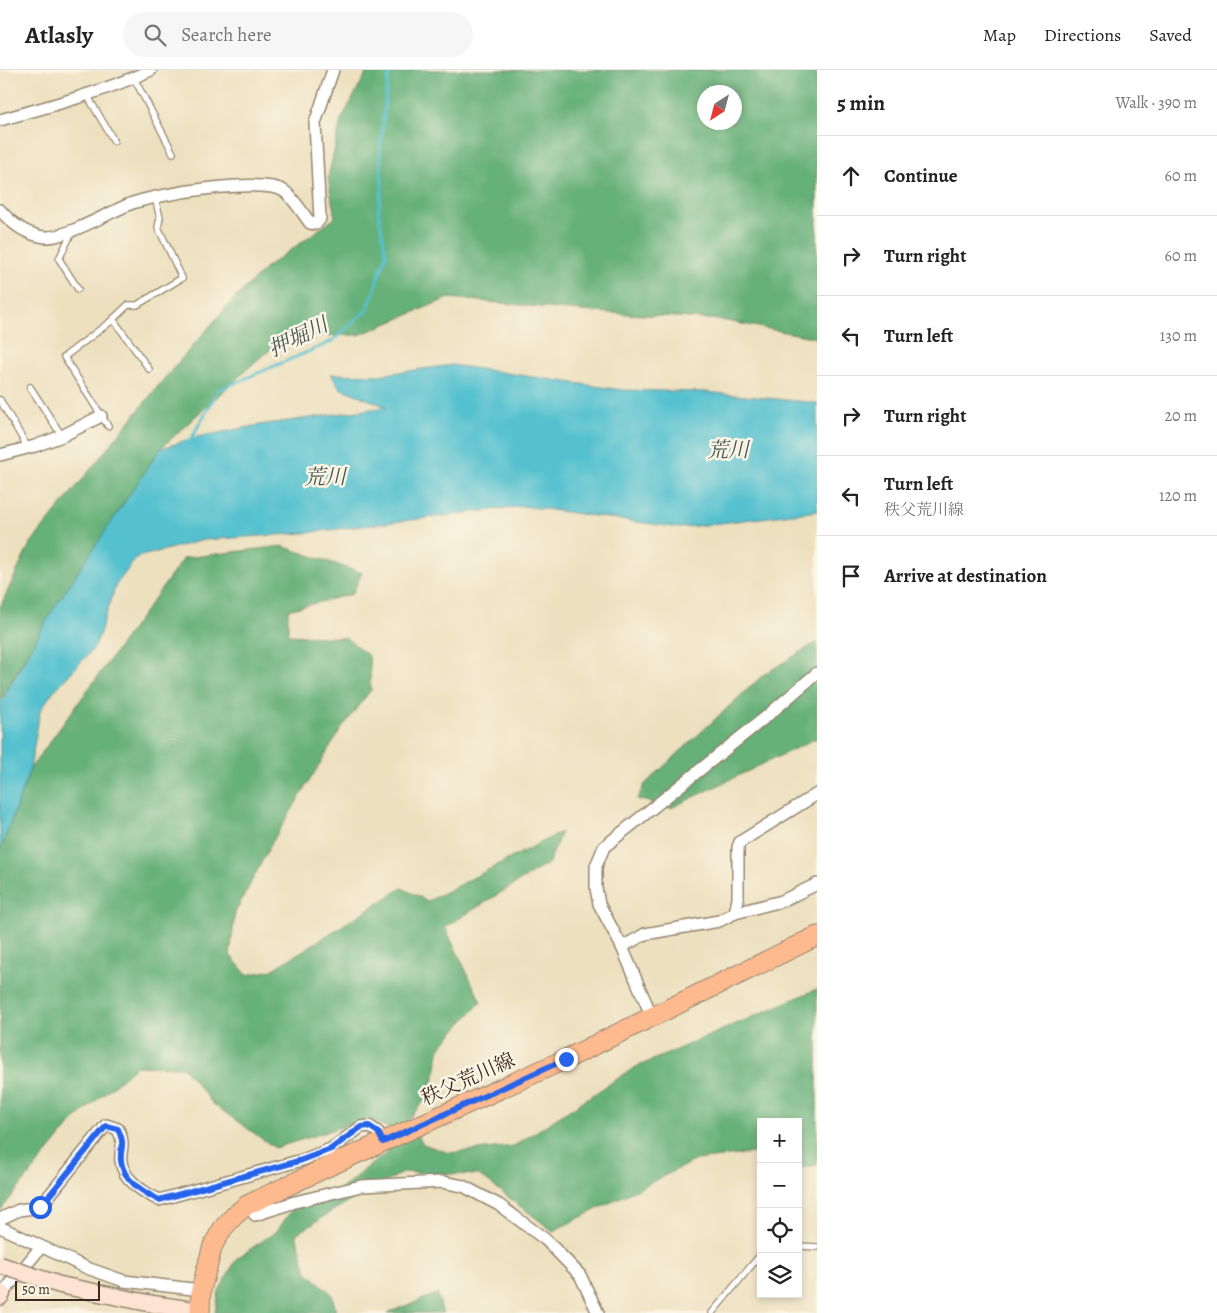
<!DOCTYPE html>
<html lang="en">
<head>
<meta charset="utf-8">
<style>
	body { margin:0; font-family:Alegreya,"Noto Serif JP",serif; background:#f6f6f6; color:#222 }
	.controls { position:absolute; right:15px; bottom:15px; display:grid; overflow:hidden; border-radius:0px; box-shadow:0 2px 8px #0003 }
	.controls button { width:45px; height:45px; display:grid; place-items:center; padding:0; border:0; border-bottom:1px solid #e0e0e0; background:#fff; color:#222; font:25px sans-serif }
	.compass { position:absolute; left:697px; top:15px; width:45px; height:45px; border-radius:50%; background:#fff; box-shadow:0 2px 8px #0003; rotate:216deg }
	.scale { position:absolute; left:15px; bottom:12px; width:85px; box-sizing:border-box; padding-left:5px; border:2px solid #3b2a1e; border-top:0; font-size:14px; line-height:18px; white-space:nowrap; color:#3b2a1e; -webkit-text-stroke:4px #fcf5e5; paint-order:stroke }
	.stop { position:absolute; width:15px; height:15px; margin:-11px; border:4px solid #2563eb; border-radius:50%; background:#fff }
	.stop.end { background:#2563eb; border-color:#fff; box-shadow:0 1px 5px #0008 }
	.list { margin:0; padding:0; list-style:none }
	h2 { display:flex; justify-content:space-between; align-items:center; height:65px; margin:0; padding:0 20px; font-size:21px }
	h2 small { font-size:16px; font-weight:400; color:#767676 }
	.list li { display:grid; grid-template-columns:32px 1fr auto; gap:15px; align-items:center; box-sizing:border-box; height:80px; padding:0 20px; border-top:1px solid #e0e0e0 }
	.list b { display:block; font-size:19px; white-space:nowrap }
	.list p { margin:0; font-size:16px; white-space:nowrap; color:#767676 }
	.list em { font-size:16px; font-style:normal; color:#767676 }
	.icon { flex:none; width:28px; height:28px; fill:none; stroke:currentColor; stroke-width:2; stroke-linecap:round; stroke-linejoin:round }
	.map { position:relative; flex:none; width:817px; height:1243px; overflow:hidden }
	header { display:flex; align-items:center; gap:30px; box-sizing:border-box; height:70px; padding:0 25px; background:#fff; border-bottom:1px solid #e0e0e0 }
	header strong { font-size:24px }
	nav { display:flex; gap:28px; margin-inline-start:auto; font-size:18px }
	.search { width:350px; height:45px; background:#f6f6f6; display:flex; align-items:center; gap:12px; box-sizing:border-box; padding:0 18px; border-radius:28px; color:#767676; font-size:19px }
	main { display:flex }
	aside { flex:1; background:#fff }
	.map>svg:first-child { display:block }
	.forest { fill:#66b079; stroke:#506d4c; fill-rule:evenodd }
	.water { fill:#55c1cf; stroke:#487676 }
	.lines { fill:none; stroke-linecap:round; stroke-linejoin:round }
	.stream { stroke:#55c1cf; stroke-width:3 }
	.lane-casing { stroke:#94856e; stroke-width:8 }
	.street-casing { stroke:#94856e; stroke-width:14 }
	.secondary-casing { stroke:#94856e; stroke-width:19 }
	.primary-casing { stroke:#94856e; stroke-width:21 }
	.lane { stroke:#fff; stroke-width:5.5 }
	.street { stroke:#fff; stroke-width:11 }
	.secondary { stroke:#fee3d2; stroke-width:16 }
	.primary { stroke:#fcba8e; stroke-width:19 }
	.secondary-bridge-casing { stroke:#94856e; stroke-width:19; stroke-linecap:butt }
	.secondary-bridge { stroke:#fee3d2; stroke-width:16 }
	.route { stroke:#2563eb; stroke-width:6 }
	.labels { text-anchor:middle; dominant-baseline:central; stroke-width:5; stroke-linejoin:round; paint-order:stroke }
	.street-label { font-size:20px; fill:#3b2a1e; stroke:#fcf5e5 }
	.water-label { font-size:21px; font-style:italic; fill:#435753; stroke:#fcf5e5 }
</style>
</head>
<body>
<header>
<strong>Atlasly</strong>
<div class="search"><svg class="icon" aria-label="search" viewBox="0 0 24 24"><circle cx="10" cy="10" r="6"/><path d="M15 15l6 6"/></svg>Search here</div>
<nav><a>Map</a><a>Directions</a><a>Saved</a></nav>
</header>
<main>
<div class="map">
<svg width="817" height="1243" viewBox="0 0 817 1243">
	<rect width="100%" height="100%" fill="#fcf5e5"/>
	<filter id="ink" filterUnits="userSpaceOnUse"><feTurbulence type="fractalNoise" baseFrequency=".02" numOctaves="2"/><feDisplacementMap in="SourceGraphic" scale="10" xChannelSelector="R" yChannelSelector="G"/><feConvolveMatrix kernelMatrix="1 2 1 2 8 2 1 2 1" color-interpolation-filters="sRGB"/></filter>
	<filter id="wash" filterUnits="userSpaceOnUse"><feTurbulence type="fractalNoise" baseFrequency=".0096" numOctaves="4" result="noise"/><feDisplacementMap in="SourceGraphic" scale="20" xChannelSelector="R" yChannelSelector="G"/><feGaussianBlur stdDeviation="1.12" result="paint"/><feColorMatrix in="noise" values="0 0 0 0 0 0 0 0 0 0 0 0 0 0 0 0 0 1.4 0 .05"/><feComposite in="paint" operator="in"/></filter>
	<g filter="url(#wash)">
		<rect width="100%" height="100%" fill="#ede0bf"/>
		<g class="forest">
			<path d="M368 0H817V268L721 250 580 241 449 228 359 265 288 266 256 291 160 379 54 538 0 630V537L30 474 163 310 231 232 267 197 335 148 328 108 341 50ZM704 22H734V52H704Z"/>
			<polygon points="282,476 362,503 352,524 288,540 288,565 346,568 369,586 371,620 341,659 271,774 235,843 230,885 247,905 272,900 402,818 428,831 561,762 549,793 445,857 481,932 440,977 431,1023 408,1050 423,1074 449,1083 514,1076 634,998 817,919 817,1095 798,1098 798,1052 761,1052 761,1082 696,1090 553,1161 479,1105 404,1102 339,1137 296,1164 307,1202 332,1224 336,1243 215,1243 219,1221 237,1188 277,1161 293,1138 323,1133 388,1081 391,1059 367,1049 275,1078 213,1034 183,997 136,996 75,1049 0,1141 0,781 30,699 184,488"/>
			<polygon points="817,572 817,668 671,738 637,729 645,714 763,605"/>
			<polygon points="437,1224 443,1243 388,1243 389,1242"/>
		</g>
		<polygon class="water" points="452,295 622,320 705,322 817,333 817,441 680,458 523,436 305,463 204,470 137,487 116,515 95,577 52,623 40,641 30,699 0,781 0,633 54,538 160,379 192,368 259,355 387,337 340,318 331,304 378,305"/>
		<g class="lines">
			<polyline class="stream" points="190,371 218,320 331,272 368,239 386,184 378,141 382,119 380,78 387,16 390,0"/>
		</g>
	</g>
	<g filter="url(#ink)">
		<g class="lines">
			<defs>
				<g id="lane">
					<polyline points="134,8 173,83"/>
					<polyline points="87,25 114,71"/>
					<polyline points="72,162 59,189 78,219"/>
					<polyline points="113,249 149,299"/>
					<polyline points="30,317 62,366"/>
					<polyline points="0,330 28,378"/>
					<polyline points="108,356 64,287 110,252 128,235 137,235 182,208 158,157 160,148 155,127"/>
					<polyline points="798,1176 817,1177"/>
					<polyline points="712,1243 761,1184"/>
				</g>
				<g id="street">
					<path d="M0 50C51 36 103 22 151 0"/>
					<path d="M0 140C12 154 27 165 45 167 64 169 110 142 130 134 155 124 262 107 284 121 292 126 304 145 310 153L316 154 320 149 315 53 333 0"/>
					<polyline points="0,385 35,376 62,366 101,346"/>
					<polyline points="735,843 738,829 738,777 740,772 817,724"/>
					<polyline points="622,877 645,864 719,851 735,843 782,831 817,814"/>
					<polyline points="652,947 622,877 599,834 596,818 596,796 604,777 767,646 817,603"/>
					<polyline points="247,1135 255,1145 295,1132 361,1116 442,1112 463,1116 499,1135 546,1170 580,1205 598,1243"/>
					<path d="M0 1149 19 1140 40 1137 106 1055 118 1059C120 1064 123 1070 122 1075 122 1080 120 1084 121 1091 123 1110 143 1122 159 1130L302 1090 331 1079 361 1057 369 1056 378 1062 383 1072"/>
					<polyline points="0,1157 87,1198 124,1211 201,1220"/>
					<polyline points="2,1224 41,1177"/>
				</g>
				<g id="secondary">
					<polyline points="0,1227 2,1224"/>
					<polyline points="153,1234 200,1241"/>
				</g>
				<polyline id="primary" points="200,1243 201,1220 213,1175 223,1158 235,1145 247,1135 323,1099 566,989 817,866"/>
			</defs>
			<use href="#lane" class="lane-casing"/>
			<use href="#street" class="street-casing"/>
			<use href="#secondary" class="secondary-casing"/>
			<use href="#primary" class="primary-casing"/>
			<use href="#lane" class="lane"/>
			<use href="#street" class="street"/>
			<use href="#secondary" class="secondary"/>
			<use href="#primary" class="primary"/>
			<defs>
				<polyline id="secondary-bridge" points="0,1195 60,1215 153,1234"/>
			</defs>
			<use href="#secondary-bridge" class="secondary-bridge-casing"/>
			<use href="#secondary-bridge" class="secondary-bridge"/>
		</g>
	</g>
	<g class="lines" filter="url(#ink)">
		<path class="route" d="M40 1137 106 1056 118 1059C120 1064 123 1070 122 1075 122 1080 120 1084 121 1091 123 1110 143 1122 159 1130L302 1090 331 1079 361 1057 369 1056 378 1062 383 1072 566 989"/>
	</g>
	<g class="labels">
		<g class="street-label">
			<text transform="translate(468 1009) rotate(-24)">秩父荒川線</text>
		</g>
		<g class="water-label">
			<text transform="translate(298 267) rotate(-26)">押堀川</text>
			<text transform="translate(728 380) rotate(-1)">荒川</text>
			<text transform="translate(325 407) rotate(-1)">荒川</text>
		</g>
	</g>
</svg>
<div class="controls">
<button>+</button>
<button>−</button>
<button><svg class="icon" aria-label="locate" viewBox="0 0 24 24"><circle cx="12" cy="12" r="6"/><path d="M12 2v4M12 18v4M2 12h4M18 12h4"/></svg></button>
<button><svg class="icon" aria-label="layers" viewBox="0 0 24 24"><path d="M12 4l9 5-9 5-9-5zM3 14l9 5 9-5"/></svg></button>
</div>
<svg class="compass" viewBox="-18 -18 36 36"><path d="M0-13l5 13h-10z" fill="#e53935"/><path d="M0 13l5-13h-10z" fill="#767676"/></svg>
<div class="scale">50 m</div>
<div class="stop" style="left:40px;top:1137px"></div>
<div class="stop end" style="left:566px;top:989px"></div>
</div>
<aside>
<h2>5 min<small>Walk · 390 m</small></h2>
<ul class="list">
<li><svg class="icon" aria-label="ahead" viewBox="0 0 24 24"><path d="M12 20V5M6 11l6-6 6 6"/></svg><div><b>Continue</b></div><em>60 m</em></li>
<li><svg class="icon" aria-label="right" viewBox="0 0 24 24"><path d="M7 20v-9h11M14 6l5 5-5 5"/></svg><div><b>Turn right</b></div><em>60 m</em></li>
<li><svg class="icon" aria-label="left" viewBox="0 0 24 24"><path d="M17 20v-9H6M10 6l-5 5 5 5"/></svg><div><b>Turn left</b></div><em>130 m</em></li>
<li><svg class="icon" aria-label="right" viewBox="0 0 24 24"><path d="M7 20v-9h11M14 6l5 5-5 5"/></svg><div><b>Turn right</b></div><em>20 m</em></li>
<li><svg class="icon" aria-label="left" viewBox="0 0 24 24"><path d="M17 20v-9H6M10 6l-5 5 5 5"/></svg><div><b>Turn left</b><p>秩父荒川線</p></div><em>120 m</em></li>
<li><svg class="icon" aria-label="arrive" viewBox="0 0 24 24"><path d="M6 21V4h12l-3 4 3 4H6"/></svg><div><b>Arrive at destination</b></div></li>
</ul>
</aside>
</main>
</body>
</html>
